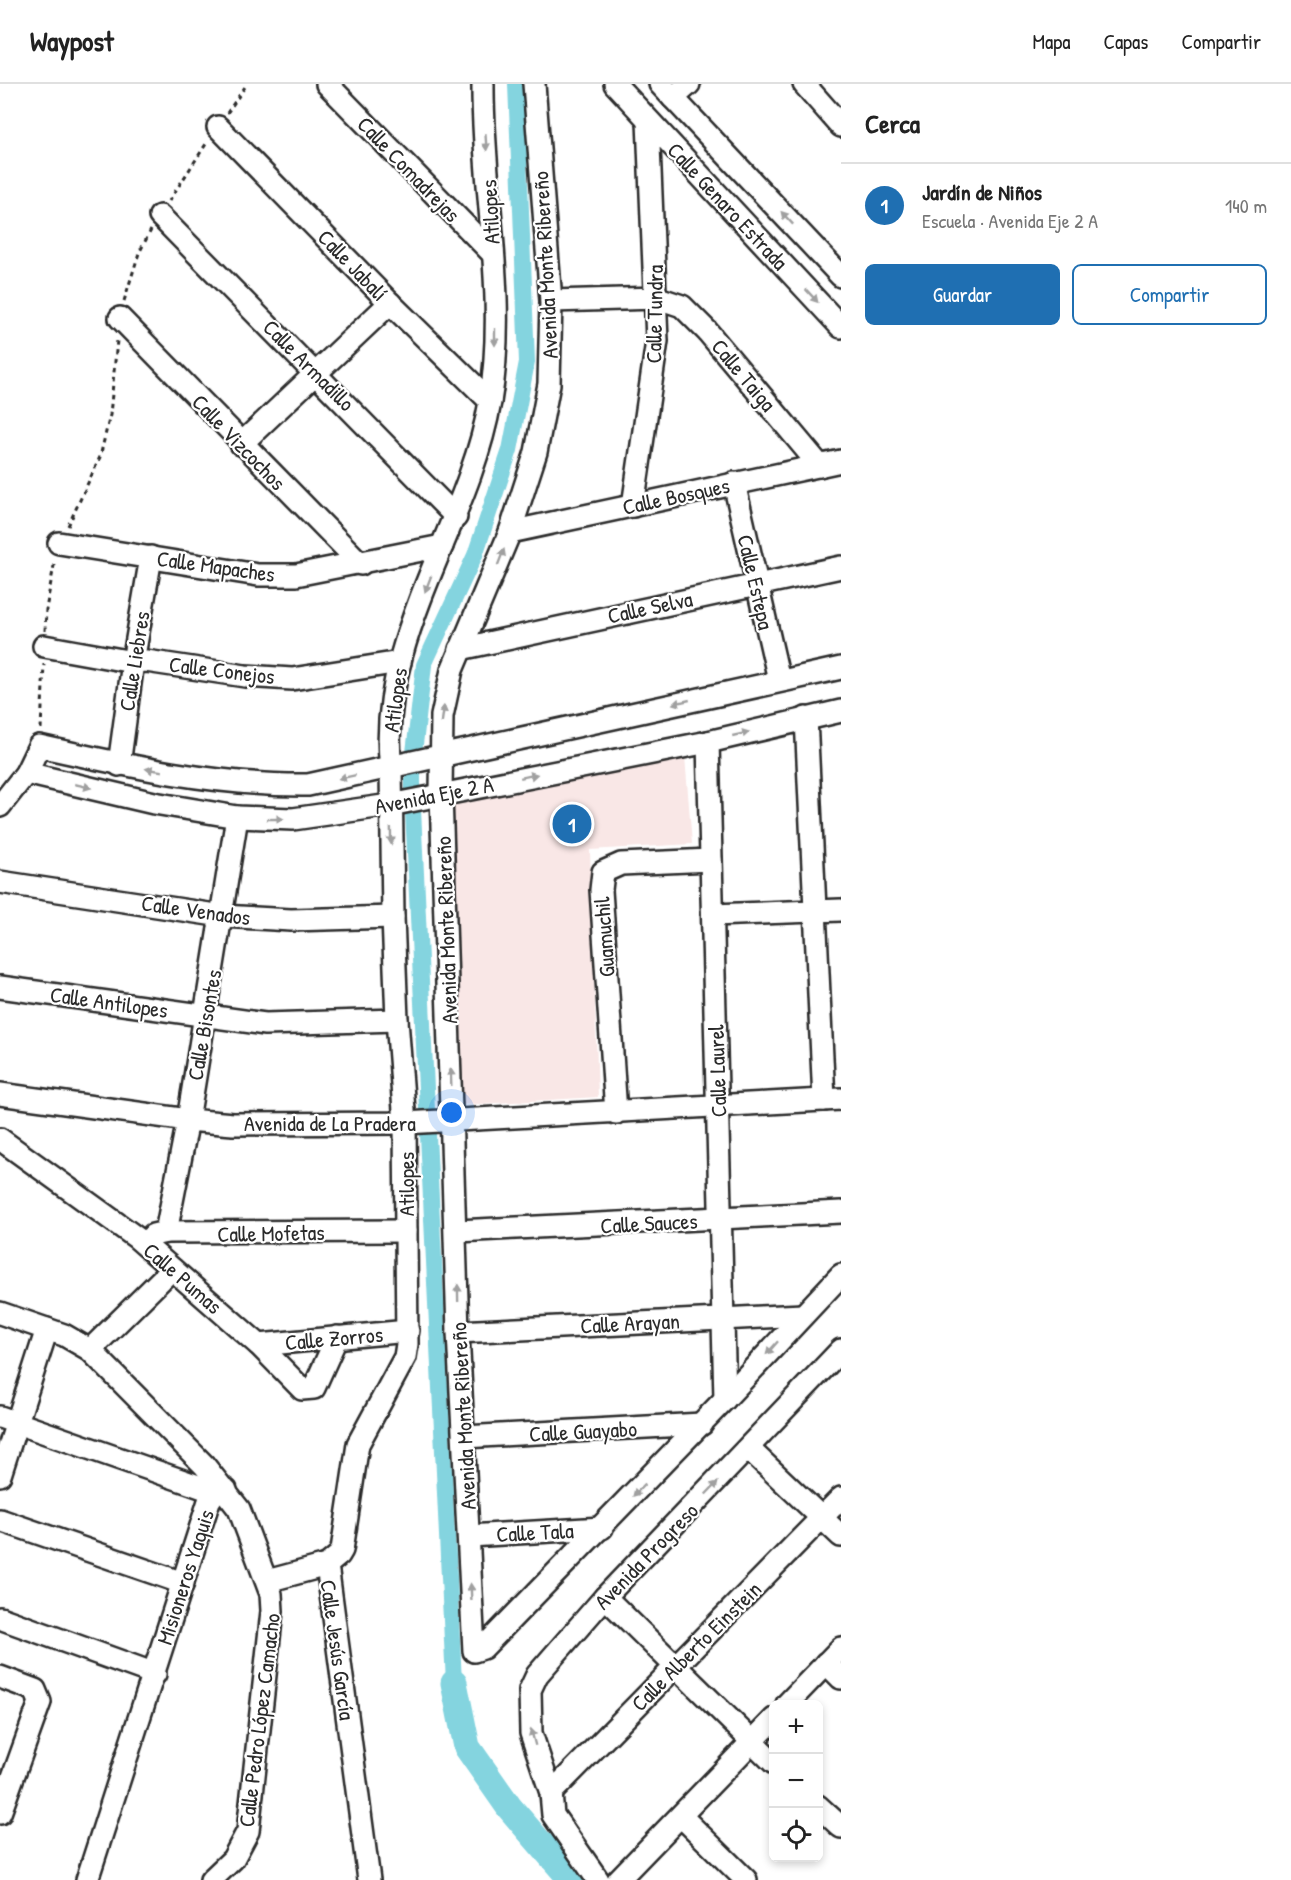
<!DOCTYPE html>
<html lang="es">
<head>
<meta charset="utf-8">
<style>
	body { margin:0; font-family:"Patrick Hand",sans-serif; background:#f2f2f2; color:#222 }
	.controls { position:absolute; right:18px; bottom:18px; display:grid; overflow:hidden; border-radius:9px; box-shadow:0 3px 9px #0003 }
	.controls button { width:54px; height:54px; display:grid; place-items:center; padding:0; border:0; border-bottom:2px solid #e0e0e0; background:#fff; color:#222; font:30px sans-serif }
	.you { position:absolute; left:452px; top:1029px; width:21px; height:21px; margin:-15px; border:4px solid #fff; border-radius:50%; background:#1a73e8; box-shadow:0 0 0 9px #1a73e833 }
	.badge { display:grid; place-items:center; width:39px; height:39px; border-radius:50%; background:#1f6fb2; color:#fff; font-size:20px; font-weight:700 }
	.pin { position:absolute; translate:-50% -50%; border:3px solid #fff; box-shadow:0 2px 6px #0006 }
	.list { margin:0; padding:0; list-style:none }
	h2 { display:flex; justify-content:space-between; align-items:center; height:78px; margin:0; padding:0 24px; font-size:26px }
	h2 small { font-size:20px; font-weight:400; color:#767676 }
	.list li { display:grid; grid-template-columns:39px 1fr auto; gap:18px; align-items:center; box-sizing:border-box; height:84px; padding:0 24px; border-top:2px solid #e0e0e0 }
	.list b { display:block; font-size:22px; white-space:nowrap }
	.list p { margin:0; font-size:20px; white-space:nowrap; color:#767676 }
	.list em { font-size:20px; font-style:normal; color:#767676 }
	.actions { display:flex; gap:12px; padding:18px 24px }
	.actions a { flex:1; padding:14px 0; border:2px solid #1f6fb2; border-radius:9px; text-align:center; font-size:21px; color:#1f6fb2 }
	.actions .main { background:#1f6fb2; color:#fff }
	.icon { flex:none; width:33px; height:33px; fill:none; stroke:currentColor; stroke-width:2; stroke-linecap:round; stroke-linejoin:round }
	.map { position:relative; flex:none; width:841px; height:1796px; overflow:hidden }
	header { display:flex; align-items:center; gap:36px; box-sizing:border-box; height:84px; padding:0 30px; background:#fff; border-bottom:2px solid #e0e0e0 }
	header strong { font-size:28px }
	nav { display:flex; gap:33px; margin-inline-start:auto; font-size:21px }
	main { display:flex }
	aside { flex:1; background:#fff }
	.map>svg:first-child { display:block }
	.built { fill:#f9e7e6 }
	.lines { fill:none; stroke-linecap:round; stroke-linejoin:round }
	.canal { stroke:#84d4df; stroke-width:16 }
	.river { stroke:#84d4df; stroke-width:27 }
	.minor-casing { stroke:#2b2b2b; stroke-width:26 }
	.path { stroke:#2b2b2b; stroke-width:3; stroke-dasharray:4.5 4.5; stroke-linecap:butt }
	.minor { stroke:#fff; stroke-width:21 }
	.oneway { fill:#a0a0a0 }
	.labels { text-anchor:middle; dominant-baseline:central; stroke-width:4.5; stroke-linejoin:round; paint-order:stroke }
	.street-label { font-size:22px; fill:#2b2b2b; stroke:#fff }
</style>
</head>
<body>
<header>
<strong>Waypost</strong>
<nav><a>Mapa</a><a>Capas</a><a>Compartir</a></nav>
</header>
<main>
<div class="map">
<svg width="841" height="1796" viewBox="0 0 841 1796">
	<rect width="100%" height="100%" fill="#fff"/>
	<filter id="ink" filterUnits="userSpaceOnUse"><feTurbulence type="fractalNoise" baseFrequency=".0167" numOctaves="2"/><feDisplacementMap in="SourceGraphic" scale="12" xChannelSelector="R" yChannelSelector="G"/><feConvolveMatrix kernelMatrix="1 2 1 2 8 2 1 2 1" color-interpolation-filters="sRGB"/></filter>
	<g filter="url(#ink)">
		<polygon class="built" points="685,672 692,760 590,766 598,1013 463,1021 451,721"/>
		<g class="lines">
			<g class="canal">
				<polyline points="414,669 424,581 475,471 510,366 527,278 516,0"/>
				<polyline points="413,707 413,688"/>
				<polyline points="413,725 427,1026"/>
				<polyline points="428,1051 454,1599"/>
			</g>
			<polyline class="river" points="454,1599 467,1663 509,1723 572,1796"/>
			<defs>
				<g id="minor">
					<polyline points="327,0 492,169"/>
					<polyline points="534,0 551,217 549,300 536,368 510,448 452,586 442,632 441,710 458,1248 474,1567 483,1564 725,1315 841,1191"/>
					<polyline points="615,0 841,243"/>
					<polyline points="660,0 841,192"/>
					<polyline points="804,0 841,42"/>
					<polyline points="673,14 689,0"/>
					<polyline points="218,43 390,219 490,317"/>
					<polyline points="160,132 456,433"/>
					<polyline points="551,217 658,214 682,222 707,247 820,382"/>
					<polyline points="120,234 361,480"/>
					<polyline points="241,360 390,219"/>
					<polyline points="734,399 779,596"/>
					<polyline points="633,422 657,257 648,37"/>
					<polyline points="510,448 841,377"/>
					<polyline points="59,459 258,491 296,491 442,462"/>
					<polyline points="44,562 133,578 146,577 245,592 292,595 400,578"/>
					<polyline points="460,565 841,483"/>
					<polyline points="806,634 824,1016"/>
					<polyline points="708,658 725,1315"/>
					<polyline points="119,681 133,578 151,473"/>
					<polyline points="26,689 154,719 237,733 293,735 390,721 708,658 841,627"/>
					<path d="M0 722 26 689 39 662C128 682 217 702 308 701L841 584"/>
					<polyline points="0,798 222,832 291,836 393,833"/>
					<polyline points="713,831 841,826"/>
					<polyline points="0,903 265,940 397,936"/>
					<polyline points="0,1010 188,1036 233,1040 405,1039 841,1015"/>
					<polyline points="616,1029 601,806 603,788 621,780 711,776"/>
					<polyline points="0,1055 137,1154 259,1261 302,1305 314,1304 337,1253"/>
					<polyline points="457,1147 841,1128"/>
					<polyline points="166,1148 188,1036 237,733"/>
					<polyline points="153,1151 166,1148 406,1147"/>
					<polyline points="0,1229 64,1251 90,1266 204,1381 239,1425 271,1510 272,1527 248,1747 233,1775 211,1796"/>
					<polyline points="458,1248 803,1231"/>
					<polyline points="259,1261 408,1247"/>
					<polyline points="90,1266 172,1185"/>
					<polyline points="0,1333 215,1408 226,1406"/>
					<polyline points="464,1353 702,1340"/>
					<polyline points="749,1365 841,1452"/>
					<polyline points="0,1391 47,1245"/>
					<polyline points="0,1436 183,1499"/>
					<polyline points="469,1452 602,1444"/>
					<polyline points="267,1497 327,1481"/>
					<polyline points="605,1513 774,1679"/>
					<polyline points="0,1534 155,1590"/>
					<polyline points="826,1579 841,1594"/>
					<polyline points="0,1593 35,1606 40,1618 0,1729"/>
					<polyline points="787,1620 841,1564"/>
					<polyline points="551,1709 841,1414"/>
					<polyline points="818,1722 841,1743"/>
					<polyline points="681,1732 746,1796"/>
					<polyline points="87,1796 209,1417 215,1408"/>
					<path d="M369 1796 327 1481 339 1471 342 1466 358 1360 405 1273 407 1260 405 1039 397 936 393 833 391 684C375 557 469 440 490 318 508 214 482 105 483 0"/>
					<polyline points="598,1796 553,1731 551,1709 531,1649 530,1606 537,1591 605,1513 841,1266"/>
					<polyline points="618,1796 774,1635"/>
				</g>
			</defs>
			<use href="#minor" class="minor-casing"/>
			<g class="path">
				<polyline points="227,29 247,0"/>
				<polyline points="169,117 208,57"/>
				<polyline points="124,217 139,169 151,146"/>
				<polyline points="68,442 100,373 110,331 117,256"/>
				<polyline points="45,547 46,525 55,476"/>
				<polyline points="41,645 44,580"/>
			</g>
			<use href="#minor" class="minor"/>
		</g>
		<defs><path id="oneway-solid" d="M-6-.8H1V-3.2L6.5 0L1 3.2V.8H-6Z" transform="scale(1.5)"/></defs>
		<g class="oneway">
			<use href="#oneway-solid" transform="translate(486 58) rotate(86)"/>
			<use href="#oneway-solid" transform="translate(787 134) rotate(-133)"/>
			<use href="#oneway-solid" transform="translate(812 212) rotate(47)"/>
			<use href="#oneway-solid" transform="translate(495 253) rotate(90)"/>
			<use href="#oneway-solid" transform="translate(501 473) rotate(-69)"/>
			<use href="#oneway-solid" transform="translate(428 500) rotate(111)"/>
			<use href="#oneway-solid" transform="translate(681 618) rotate(167)"/>
			<use href="#oneway-solid" transform="translate(443 630) rotate(-82)"/>
			<use href="#oneway-solid" transform="translate(741 650) rotate(-13)"/>
			<use href="#oneway-solid" transform="translate(154 686) rotate(-171)"/>
			<use href="#oneway-solid" transform="translate(529 692) rotate(-12)"/>
			<use href="#oneway-solid" transform="translate(347 693) rotate(168)"/>
			<use href="#oneway-solid" transform="translate(83 702) rotate(13)"/>
			<use href="#oneway-solid" transform="translate(275 735) rotate(-1)"/>
			<use href="#oneway-solid" transform="translate(391 752) rotate(89)"/>
			<use href="#oneway-solid" transform="translate(451 993) rotate(-92)"/>
			<use href="#oneway-solid" transform="translate(458 1209) rotate(-91)"/>
			<use href="#oneway-solid" transform="translate(772 1264) rotate(132)"/>
			<use href="#oneway-solid" transform="translate(712 1404) rotate(-46)"/>
			<use href="#oneway-solid" transform="translate(639 1406) rotate(134)"/>
			<use href="#oneway-solid" transform="translate(471 1508) rotate(-93)"/>
			<use href="#oneway-solid" transform="translate(533 1653) rotate(-105)"/>
		</g>
	</g>
	<g class="labels">
		<g class="street-label">
			<text transform="translate(409 85) rotate(46)">Calle Comadrejas</text>
			<text transform="translate(728 122) rotate(47)">Calle Genaro Estrada</text>
			<text transform="translate(490 128) rotate(-93)">Atilopes</text>
			<text transform="translate(353 181) rotate(46)">Calle Jabalí</text>
			<text transform="translate(545 181) rotate(-93)">Avenida Monte Ribereño</text>
			<text transform="translate(654 230) rotate(-89)">Calle Tundra</text>
			<text transform="translate(309 281) rotate(45)">Calle Armadillo</text>
			<text transform="translate(744 291) rotate(50)">Calle Taiga</text>
			<text transform="translate(239 358) rotate(46)">Calle Vizcochos</text>
			<text transform="translate(676 412) rotate(-12)">Calle Bosques</text>
			<text transform="translate(216 482) rotate(8)">Calle Mapaches</text>
			<text transform="translate(756 498) rotate(77)">Calle Estepa</text>
			<text transform="translate(650 523) rotate(-12)">Calle Selva</text>
			<text transform="translate(134 577) rotate(-81)">Calle Liebres</text>
			<text transform="translate(222 586) rotate(7)">Calle Conejos</text>
			<text transform="translate(395 616) rotate(-82)">Atilopes</text>
			<text transform="translate(434 711) rotate(-11)">Avenida Eje 2 A</text>
			<text transform="translate(196 826) rotate(8)">Calle Venados</text>
			<text transform="translate(446 846) rotate(-92)">Avenida Monte Ribereño</text>
			<text transform="translate(604 853) rotate(-94)">Guamuchil</text>
			<text transform="translate(109 918) rotate(8)">Calle Antilopes</text>
			<text transform="translate(204 941) rotate(-80)">Calle Bisontes</text>
			<text transform="translate(717 987) rotate(-92)">Calle Laurel</text>
			<text x="330" y="1039">Avenida de La Pradera</text>
			<text transform="translate(406 1100) rotate(-90)">Atilopes</text>
			<text transform="translate(649 1139) rotate(-3)">Calle Sauces</text>
			<text transform="translate(271 1149) rotate(-1)">Calle Mofetas</text>
			<text transform="translate(183 1194) rotate(41)">Calle Pumas</text>
			<text transform="translate(630 1239) rotate(-3)">Calle Arayan</text>
			<text transform="translate(334 1254) rotate(-5)">Calle Zorros</text>
			<text transform="translate(463 1332) rotate(-93)">Avenida Monte Ribereño</text>
			<text transform="translate(583 1347) rotate(-3)">Calle Guayabo</text>
			<text transform="translate(535 1448) rotate(-3)">Calle Tala</text>
			<text transform="translate(646 1472) rotate(-46)">Avenida Progreso</text>
			<text transform="translate(185 1493) rotate(-72)">Misioneros Yaquis</text>
			<text transform="translate(696 1562) rotate(-45)">Calle Alberto Einstein</text>
			<text transform="translate(338 1566) rotate(82)">Calle Jesús García</text>
			<text transform="translate(259 1636) rotate(-83)">Calle Pedro López Camacho</text>
		</g>
	</g>
</svg>
<div class="controls">
<button>+</button>
<button>−</button>
<button><svg class="icon" aria-label="locate" viewBox="0 0 24 24"><circle cx="12" cy="12" r="6"/><path d="M12 2v4M12 18v4M2 12h4M18 12h4"/></svg></button>
</div>
<div class="you"></div>
<div class="pin badge" style="left:572px;top:740px">1</div>
</div>
<aside>
<h2>Cerca<small></small></h2>
<ul class="list">
<li><span class="badge">1</span><div><b>Jardín de Niños</b><p>Escuela · Avenida Eje 2 A</p></div><em>140 m</em></li>
</ul>
<div class="actions"><a class="main">Guardar</a><a>Compartir</a></div>
</aside>
</main>
</body>
</html>
